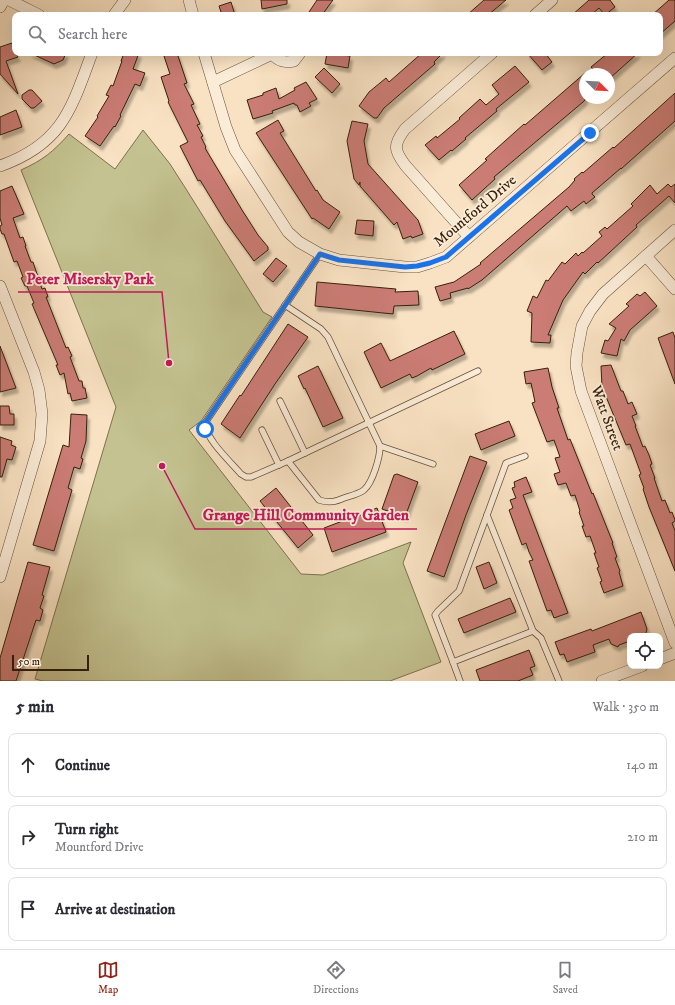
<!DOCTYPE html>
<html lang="en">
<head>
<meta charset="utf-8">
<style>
	body { margin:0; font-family:"IM FELL DW Pica",serif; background:#f2f2f3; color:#2b2b33 }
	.controls { position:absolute; right:12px; bottom:12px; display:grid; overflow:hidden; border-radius:8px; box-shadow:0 4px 16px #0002 }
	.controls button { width:36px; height:36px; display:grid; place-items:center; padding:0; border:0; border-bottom:1px solid #e1e1e2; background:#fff; color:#2b2b33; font:20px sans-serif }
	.compass { position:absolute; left:579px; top:68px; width:36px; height:36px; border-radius:50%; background:#fff; box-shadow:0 4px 16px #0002; rotate:114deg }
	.scale { position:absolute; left:12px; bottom:10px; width:77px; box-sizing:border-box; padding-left:4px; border:2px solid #36210c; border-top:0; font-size:11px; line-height:14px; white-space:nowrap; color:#36210c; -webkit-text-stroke:3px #fbecd8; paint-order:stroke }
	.stop { position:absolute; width:12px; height:12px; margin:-9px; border:3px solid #1a73e8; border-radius:50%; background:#fff }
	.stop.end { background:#1a73e8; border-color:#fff; box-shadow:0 1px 4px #0008 }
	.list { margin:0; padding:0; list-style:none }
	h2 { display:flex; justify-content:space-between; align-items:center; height:52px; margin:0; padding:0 16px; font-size:17px }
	h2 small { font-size:13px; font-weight:400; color:#7c7c81 }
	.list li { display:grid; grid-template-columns:26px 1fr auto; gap:12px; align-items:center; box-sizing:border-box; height:64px; margin:0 8px 8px; padding:0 8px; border:1px solid #e1e1e2; border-radius:8px }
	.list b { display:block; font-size:15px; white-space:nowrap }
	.list p { margin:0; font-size:13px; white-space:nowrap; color:#7c7c81 }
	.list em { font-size:13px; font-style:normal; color:#7c7c81 }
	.icon { flex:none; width:22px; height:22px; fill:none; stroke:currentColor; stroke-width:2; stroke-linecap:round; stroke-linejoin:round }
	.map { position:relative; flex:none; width:675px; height:681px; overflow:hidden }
	.search { position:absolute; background:#fff; box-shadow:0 4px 16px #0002; left:12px; right:12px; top:12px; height:44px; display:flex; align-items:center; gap:10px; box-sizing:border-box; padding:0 14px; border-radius:8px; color:#7c7c81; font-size:15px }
	.sheet { height:268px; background:#fff }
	nav { display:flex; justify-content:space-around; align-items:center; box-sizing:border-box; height:56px; border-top:1px solid #e1e1e2; background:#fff; font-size:11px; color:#7c7c81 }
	nav a { display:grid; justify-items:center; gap:2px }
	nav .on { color:#8f2418 }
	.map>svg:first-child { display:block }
	.green { fill:#c3c290; stroke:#7c724e }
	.building { fill:#cb7c74; stroke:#36210c; filter:url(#shadow) }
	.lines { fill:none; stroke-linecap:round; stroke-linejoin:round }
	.service-casing { stroke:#67513a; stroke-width:7 }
	.minor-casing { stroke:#67513a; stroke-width:12 }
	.service { stroke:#fbecd8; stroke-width:5.5 }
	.minor { stroke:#fbecd8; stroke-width:11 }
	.route { stroke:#1a73e8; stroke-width:5 }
	.labels { text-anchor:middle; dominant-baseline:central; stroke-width:3.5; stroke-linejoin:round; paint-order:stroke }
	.street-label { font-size:15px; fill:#36210c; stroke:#fbecd8 }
	.leader { fill:none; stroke:#c2185b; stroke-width:1.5 }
	.callout-dot { fill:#c2185b; stroke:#fbecd8; stroke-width:1.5 }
	.callout-label { font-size:16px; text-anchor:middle; font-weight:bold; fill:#c2185b; stroke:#fbecd8; stroke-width:3.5; stroke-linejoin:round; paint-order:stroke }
</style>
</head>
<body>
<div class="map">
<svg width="675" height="681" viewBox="0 0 675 681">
	<defs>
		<filter id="shadow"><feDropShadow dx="2.5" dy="4.5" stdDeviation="1" flood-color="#0004"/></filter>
	</defs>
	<rect width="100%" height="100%" fill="#f9e2c3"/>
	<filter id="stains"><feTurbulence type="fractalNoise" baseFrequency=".005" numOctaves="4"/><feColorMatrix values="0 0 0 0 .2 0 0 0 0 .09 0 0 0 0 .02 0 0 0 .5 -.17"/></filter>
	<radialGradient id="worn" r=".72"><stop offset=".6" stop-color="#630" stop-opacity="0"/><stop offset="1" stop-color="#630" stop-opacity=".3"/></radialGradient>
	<path class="green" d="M143 130 170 164 186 189 263 312 272 317 201 421 189 430 301 574 323 575 411 542 403 563 441 662 390 681H43L35 679 116 407 21 170C43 160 53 152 69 134L115 169Z"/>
	<g class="building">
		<polygon points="261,0 287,0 287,4 262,9"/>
		<polygon points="317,0 333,0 322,15 307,15"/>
		<polygon points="484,0 506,0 488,15 467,15"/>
		<polygon points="589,0 610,0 615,7 605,15 599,8 591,15 572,15"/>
		<polygon points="669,0 675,0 675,21 660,34 660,15 652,15"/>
		<polygon points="231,2 235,15 222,15 219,6"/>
		<polygon points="12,43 15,53 18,57 6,61 18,94 0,74 0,47"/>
		<polygon points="30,53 66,53 63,60 54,64"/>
		<polygon points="124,53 139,53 133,69 145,73 140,86 135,84 120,115 121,116 115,127 114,126 100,146 85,136 98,117 97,116 109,96 106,95 111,85 113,86 122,61 121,61"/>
		<polygon points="163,53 177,53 187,83 184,84 194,104 191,105 200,124 197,125 203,136 201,137 206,147 205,148 242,210 258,235 268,247 268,250 254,261 225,221 200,180 198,181 180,146 188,142 168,102 169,101 161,77 170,74"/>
		<polygon points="327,53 350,56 348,68 325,64"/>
		<polygon points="422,53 443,53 434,62 435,64 384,108 377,118 374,118 359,106 369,92 386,78 389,82"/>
		<polygon points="527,53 545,53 552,62 542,70"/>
		<polygon points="608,53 638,53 609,79 609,74 597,74 591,67"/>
		<polygon points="515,66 529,82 496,109 497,111 465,138 466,139 452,151 451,150 439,160 425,145 436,136 437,138 460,119 459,118 480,99 486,105 499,94 492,85"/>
		<polygon points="324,68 340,84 332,93 315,77"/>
		<polygon points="585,73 585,100 583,102 494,177 495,179 472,200 459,185 487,160 485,159 505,141 524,124 525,125"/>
		<polygon points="306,82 317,99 309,103 311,106 300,112 297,105 295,105 294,103 272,111 273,113 253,119 247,100 263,95 263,93 276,88 279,99 295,90 294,88"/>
		<polygon points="29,90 32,90 42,101 34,108 31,108 22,99 22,95"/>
		<polygon points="675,93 675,121 621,169 621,168 592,193 592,194 595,197 586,204 584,201 571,211 567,206 482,280 468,289 468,288 450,293 451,298 440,301 435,287 454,282 481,264 480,263 569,187 575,180 574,179 582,172 583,173 613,147 614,148"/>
		<polygon points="16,110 22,127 0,135 0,117"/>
		<polygon points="278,120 284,131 280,133 316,191 317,190 323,200 340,212 329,229 313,218 312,219 256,133"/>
		<polygon points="352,121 368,124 364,141 368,164 418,220 423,234 412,238 411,236 403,239 397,222 394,225 360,186 360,182 359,185 354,179 347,141"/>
		<polygon points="668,184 671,187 675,184 675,203 669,196 636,225 637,227 610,252 598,263 597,262 585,274 583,272 563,300 548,335 551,335 550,343 531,342 532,313 527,311 533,296 537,298 546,280 548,281 562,262 565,264 576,253 578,256 582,252 583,253 602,236 599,232 605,227 607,229 633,206 631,204 650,185 657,194"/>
		<polygon points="12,186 24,214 13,218 20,238 23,237 26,246 25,246 31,262 33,262 42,289 45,288 48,297 46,297 66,348 68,347 72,356 70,357 79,381 82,381 83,388 85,388 87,398 72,401 70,393 68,394 64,373 60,375 56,365 58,365 32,304 34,303 27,286 25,286 21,278 23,277 17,261 14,262 4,234 2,234 0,229 0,226 2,225 0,218 0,191"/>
		<polygon points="357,220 374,221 373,236 355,234"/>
		<polygon points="276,258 287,266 273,282 263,274"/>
		<polygon points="317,282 396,289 395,292 418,291 419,305 394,306 393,314 315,306"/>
		<polygon points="645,292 657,306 630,330 624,341 621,339 617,356 601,353 605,340 608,341 616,328 609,324 629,306 626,304 637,294 640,296"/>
		<polygon points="288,324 308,337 275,384 240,438 221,424 240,395 241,396"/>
		<polygon points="454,331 465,354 432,370 431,368 417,376 412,378 410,374 381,388 364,352 381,343 390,361"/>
		<polygon points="673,332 675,338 675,384 658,338"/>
		<polygon points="0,346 16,388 0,392"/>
		<polygon points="611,365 621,391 623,391 628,404 632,402 637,414 632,416 636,426 635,426 643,447 645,446 649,455 652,464 650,465 655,478 654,478 662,501 665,500 670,513 672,512 675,520 675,521 672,523 675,531 675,571 649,507 643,489 644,488 639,475 641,474 630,444 626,445 602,387 601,366"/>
		<polygon points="318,366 343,418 323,427 305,388 304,389 298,376"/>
		<polygon points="548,368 552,387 559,408 557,408 568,440 570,439 592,494 593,493 613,543 612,543 617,557 615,558 620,571 619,572 623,586 604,593 600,582 602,581 597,568 599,567 594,553 596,553 590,536 586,537 582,526 584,526 579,512 580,511 575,495 571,496 566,483 558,485 554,474 560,472 555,458 560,457 554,440 547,442 532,403 535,402 531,383 526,384 524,372"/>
		<polygon points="0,406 9,406 10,414 14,414 14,425 0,425"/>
		<polygon points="71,414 87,415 86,441 81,458 83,459 80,469 74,467 68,488 72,490 54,551 33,545 63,445 69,447"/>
		<polygon points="509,421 515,436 481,450 475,434"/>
		<polygon points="0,437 12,441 11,445 16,447 12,460 7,459 2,477 0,477"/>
		<polygon points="470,456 487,462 466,515 444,577 427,571"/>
		<polygon points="397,474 418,482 405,517 382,509 394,475"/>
		<polygon points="526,477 532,492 523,495 568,613 554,618 551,610 547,611 529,561 533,560 529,552 526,543 522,545 509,510 513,508 510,500 516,498 512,488 515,487 514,482"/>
		<polygon points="276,488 313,535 298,548 260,501"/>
		<polygon points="377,508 386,532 332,552 324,528 353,517 364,514 364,513"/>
		<polygon points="28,562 50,567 42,595 44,596 40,608 43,610 40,621 36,620 16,681 0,681 0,658"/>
		<polygon points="489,562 497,583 484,589 476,567"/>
		<polygon points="510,598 516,612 464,633 458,619"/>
		<polygon points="641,612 647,629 645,636 630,636 630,641 619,645 618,647 611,644 609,639 593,645 595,652 567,662 564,654 560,655 555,642 591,629 592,631"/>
		<polygon points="529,650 535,666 530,668 533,675 518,681 480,681 476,670"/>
	</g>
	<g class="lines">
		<defs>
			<g id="service">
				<path d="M320 254 205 423C206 440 230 461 241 474L246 477H251L288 461 478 371"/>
				<path d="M285 305 321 329 328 337 380 446C380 457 373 482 364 490 359 494 350 496 344 498 335 502 329 503 319 500L288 461"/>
				<polyline points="280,401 305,453"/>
				<polyline points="262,430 279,465"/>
				<polyline points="380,446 433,464"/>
				<polyline points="525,456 506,463 487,515 533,631 541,638 559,681"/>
				<polyline points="453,662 435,615 438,611 459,591 487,515"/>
				<polyline points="460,681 453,662 533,631"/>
			</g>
			<g id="minor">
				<polyline points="9,0 39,15"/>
				<polyline points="189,0 193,15"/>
				<polyline points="0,7 4,0"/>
				<polyline points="114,15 125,0"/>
				<polyline points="535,15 552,0"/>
				<polyline points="204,53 226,127 235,150 288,232 299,242 320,254 339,260 405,267 417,267 430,263 446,257 675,58"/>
				<path d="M213 82 272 54C279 61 284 63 294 61L300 53"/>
				<path d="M0 166C62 144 71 110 92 53"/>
				<polyline points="675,230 603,294 590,311 582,326 577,353 576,366 581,391 675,643"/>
				<path d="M469 237 405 165C394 150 393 145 405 129L492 53"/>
				<polyline points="646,256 675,289"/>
				<polyline points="0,286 34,372 39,390 42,414 40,441 0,577"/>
				<polyline points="660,659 675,653"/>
				<polyline points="602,681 642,666"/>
			</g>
		</defs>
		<use href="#service" class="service-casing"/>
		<use href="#minor" class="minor-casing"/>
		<use href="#service" class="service"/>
		<use href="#minor" class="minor"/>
	</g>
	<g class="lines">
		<polyline class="route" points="205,429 205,423 320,254 339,260 405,267 417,266 430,263 446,257 590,133"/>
	</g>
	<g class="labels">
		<g class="street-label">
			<text transform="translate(475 211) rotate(-40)">Mountford Drive</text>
			<text transform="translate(607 418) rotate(70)">Watt Street</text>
		</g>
	</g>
	<path class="leader" d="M169 363L162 292H18M162 466L195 529H417"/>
	<g class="callout-dot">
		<circle cx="169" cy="363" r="4"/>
		<circle cx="162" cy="466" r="4"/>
	</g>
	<g class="callout-label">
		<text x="90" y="284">Peter Misersky Park</text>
		<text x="306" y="520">Grange Hill Community Garden</text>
	</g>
	<rect width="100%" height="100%" filter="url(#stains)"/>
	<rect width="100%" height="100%" fill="url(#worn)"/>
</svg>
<div class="controls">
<button><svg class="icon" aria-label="locate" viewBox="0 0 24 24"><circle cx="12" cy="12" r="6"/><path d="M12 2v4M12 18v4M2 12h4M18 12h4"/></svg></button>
</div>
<svg class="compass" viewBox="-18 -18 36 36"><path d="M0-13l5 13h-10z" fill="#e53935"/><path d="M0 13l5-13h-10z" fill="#7c7c81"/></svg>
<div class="scale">50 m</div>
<div class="stop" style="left:205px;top:429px"></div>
<div class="stop end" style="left:590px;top:133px"></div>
<div class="search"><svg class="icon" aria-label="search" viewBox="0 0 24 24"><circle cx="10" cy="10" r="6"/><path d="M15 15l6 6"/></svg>Search here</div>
</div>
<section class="sheet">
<h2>5 min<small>Walk · 350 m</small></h2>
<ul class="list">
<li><svg class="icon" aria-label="ahead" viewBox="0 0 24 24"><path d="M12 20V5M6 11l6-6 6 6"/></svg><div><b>Continue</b></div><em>140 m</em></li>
<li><svg class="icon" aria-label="right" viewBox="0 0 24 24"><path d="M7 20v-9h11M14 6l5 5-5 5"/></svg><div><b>Turn right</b><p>Mountford Drive</p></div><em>210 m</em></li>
<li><svg class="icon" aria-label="arrive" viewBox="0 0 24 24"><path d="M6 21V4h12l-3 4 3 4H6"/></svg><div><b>Arrive at destination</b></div></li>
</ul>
</section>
<nav>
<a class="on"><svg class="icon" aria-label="map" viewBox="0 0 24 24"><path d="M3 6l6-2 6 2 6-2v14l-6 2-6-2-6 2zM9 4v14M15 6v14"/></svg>Map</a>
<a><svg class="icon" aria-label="directions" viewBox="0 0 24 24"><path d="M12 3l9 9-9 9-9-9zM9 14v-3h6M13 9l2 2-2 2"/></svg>Directions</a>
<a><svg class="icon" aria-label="saved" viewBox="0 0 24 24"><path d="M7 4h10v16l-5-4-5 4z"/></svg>Saved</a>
</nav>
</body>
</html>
